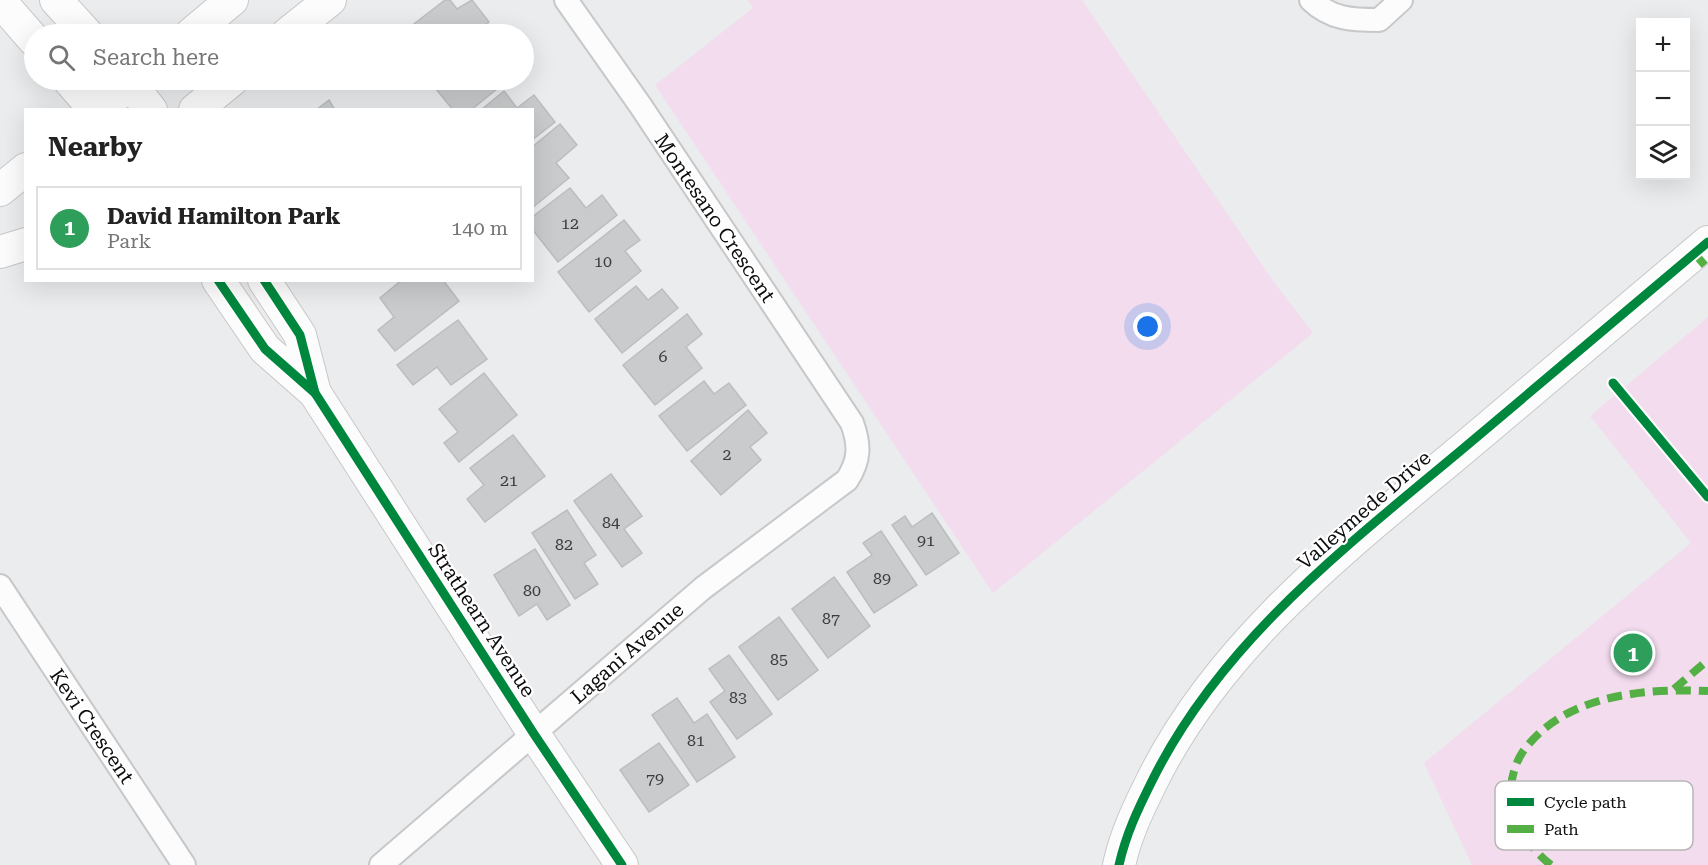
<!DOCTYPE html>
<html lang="en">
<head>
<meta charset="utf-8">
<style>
	body { margin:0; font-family:"Roboto Serif",serif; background:#f6f6f6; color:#222 }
	.controls { position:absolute; right:18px; top:18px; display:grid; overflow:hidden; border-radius:0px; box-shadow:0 6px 24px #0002 }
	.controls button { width:54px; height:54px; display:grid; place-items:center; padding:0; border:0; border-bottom:2px solid #e0e0e0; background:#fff; color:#222; font:30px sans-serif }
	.you { position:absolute; left:1148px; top:327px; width:21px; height:21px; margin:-15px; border:4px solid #fff; border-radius:50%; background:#1a73e8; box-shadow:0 0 0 9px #1a73e833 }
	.badge { display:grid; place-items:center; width:39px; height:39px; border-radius:50%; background:#5a5b5d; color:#fff; font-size:20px; font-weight:700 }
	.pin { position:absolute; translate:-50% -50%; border:3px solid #fff; box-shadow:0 2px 6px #0006 }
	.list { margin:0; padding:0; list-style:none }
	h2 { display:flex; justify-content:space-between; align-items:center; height:78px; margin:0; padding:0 24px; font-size:26px }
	h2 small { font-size:20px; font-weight:400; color:#767676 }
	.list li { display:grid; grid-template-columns:39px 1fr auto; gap:18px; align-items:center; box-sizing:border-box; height:84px; margin:0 12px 12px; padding:0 12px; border:2px solid #e0e0e0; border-radius:0px }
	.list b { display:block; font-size:22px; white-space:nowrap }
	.list p { margin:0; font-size:20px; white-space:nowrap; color:#767676 }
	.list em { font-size:20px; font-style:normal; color:#767676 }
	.icon { flex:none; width:33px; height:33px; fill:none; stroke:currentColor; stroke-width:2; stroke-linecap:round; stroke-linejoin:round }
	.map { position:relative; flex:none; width:1708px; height:865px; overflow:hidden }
	.search { position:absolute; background:#fff; box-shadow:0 6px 24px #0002; left:24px; top:24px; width:510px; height:66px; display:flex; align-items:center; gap:15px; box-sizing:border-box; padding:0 21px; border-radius:33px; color:#767676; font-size:22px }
	.panel { position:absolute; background:#fff; box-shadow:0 6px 24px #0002; left:24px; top:108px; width:510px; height:174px; border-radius:0px }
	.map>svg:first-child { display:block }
	.green { fill:#f3dcee }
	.building { fill:#c9cbcc; stroke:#bbbdbf; stroke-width:1.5 }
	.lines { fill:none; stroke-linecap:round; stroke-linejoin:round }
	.street-casing { stroke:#c7c8ca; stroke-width:26 }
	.secondary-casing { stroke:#c7c8ca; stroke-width:34 }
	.street { stroke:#fcfcfc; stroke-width:22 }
	.secondary { stroke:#fcfcfc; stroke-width:32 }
	.quiet { stroke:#54b044; stroke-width:8; stroke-dasharray:15 8; stroke-linecap:butt }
	.cycleway-casing { stroke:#fff; stroke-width:13 }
	.cycleway { stroke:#00873e; stroke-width:9 }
	.labels { text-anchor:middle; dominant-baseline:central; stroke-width:4.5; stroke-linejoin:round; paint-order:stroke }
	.number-label { font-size:16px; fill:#3c3c3e }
	.street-label { font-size:20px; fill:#0d0d0f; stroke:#fff }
	.key { fill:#fff; stroke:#b6b6b7; stroke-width:1.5 }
	.key-label { font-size:16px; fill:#0d0d0f }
</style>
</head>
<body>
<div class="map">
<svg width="1708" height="865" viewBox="0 0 1708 865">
	<rect width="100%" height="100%" fill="#eaecee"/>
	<g class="green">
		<polygon points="748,0 1082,0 1273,281 1313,333 993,593 655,85 753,8"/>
		<polygon points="1708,317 1708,865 1472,865 1424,763 1691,543 1590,416"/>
	</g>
	<g class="building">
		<polygon points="445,0 450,0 457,9 472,0 489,22 473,34 401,34"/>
		<polygon points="435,80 508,80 471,110 453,110 431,83"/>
		<polygon points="504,91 517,108 534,95 555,122 532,140 532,110 481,110"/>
		<polygon points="329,100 335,110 316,110"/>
		<polygon points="560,124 577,145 556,163 569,178 532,208 532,147"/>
		<polygon points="570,188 586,208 602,195 617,215 558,262 532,229 532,217"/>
		<polygon points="624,220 640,240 625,251 641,271 589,312 558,272"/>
		<polygon points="402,280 443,280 459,301 395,351 378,330 394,317 380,298"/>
		<polygon points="636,286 648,300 662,289 678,308 622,353 595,319"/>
		<polygon points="687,314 702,334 686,347 702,368 655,405 623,365"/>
		<polygon points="458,320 487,359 451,385 437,367 413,385 397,365"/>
		<polygon points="484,373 517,415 459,462 444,443 458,432 439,409"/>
		<polygon points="704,381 714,394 729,383 746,405 687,451 659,416"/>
		<polygon points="748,410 767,433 750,447 761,460 721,495 691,461"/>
		<polygon points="513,435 545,476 485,522 467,499 484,485 470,468"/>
		<polygon points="611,474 642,516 624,529 642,553 622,567 574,501"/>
		<polygon points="567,510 596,555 584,563 598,584 575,599 532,533"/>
		<polygon points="932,513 959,553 926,575 892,525 905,516 912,527"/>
		<polygon points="881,531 917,585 874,613 847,572 872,555 863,543"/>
		<polygon points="535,549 570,605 547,620 537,604 519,616 494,575"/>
		<polygon points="834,577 870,626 828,658 792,609"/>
		<polygon points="779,617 818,670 778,700 739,647"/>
		<polygon points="729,655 772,714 737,739 710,702 725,691 709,669"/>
		<polygon points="677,698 694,723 707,714 735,757 697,782 652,715"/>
		<polygon points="659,743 689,785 649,812 620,770"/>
	</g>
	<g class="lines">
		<defs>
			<g id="street">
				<path d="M1311 0C1331 19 1351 20 1379 20L1401 0"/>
				<polyline points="0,586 184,865"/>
				<path d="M381 865 703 588 847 480C860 460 860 445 852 423L640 105 566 0"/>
			</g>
			<g id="secondary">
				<polyline points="56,0 87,34"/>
				<polyline points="0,1 34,40"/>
				<polyline points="191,34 232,0"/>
				<polyline points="287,34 330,0"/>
				<polyline points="69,80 95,110"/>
				<polyline points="127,80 151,110"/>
				<polyline points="98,110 136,80"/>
				<polyline points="195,110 232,80"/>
				<polyline points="0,190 26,169"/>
				<polyline points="0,252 26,244"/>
				<polyline points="218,280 265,349 315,393 534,734 622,865"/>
				<polyline points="264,280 300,335 315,393"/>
				<path d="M1119 865C1126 834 1138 809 1152 781 1221 641 1348 545 1465 447 1546 379 1627 310 1708 242"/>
			</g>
		</defs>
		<use href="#street" class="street-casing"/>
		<use href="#secondary" class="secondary-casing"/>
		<use href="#street" class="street"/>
		<use href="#secondary" class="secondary"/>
		<g class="quiet">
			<polyline points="1695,254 1708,269"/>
			<polyline points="1674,689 1708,660"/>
			<path d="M1551 865C1530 849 1520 830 1513 805 1508 789 1513 767 1522 753 1562 695 1643 688 1708 691"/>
		</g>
		<defs>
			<g id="cycleway">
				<polyline points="218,280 265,349 315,393 534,734 622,865"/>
				<polyline points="264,280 300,335 315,393"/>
				<polyline points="1613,383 1708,497"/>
				<path d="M1119 865C1126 834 1138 809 1152 781 1221 641 1348 545 1465 447 1546 379 1627 310 1708 242"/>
			</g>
		</defs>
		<use href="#cycleway" class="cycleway-casing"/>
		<use href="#cycleway" class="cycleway"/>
	</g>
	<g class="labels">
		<g class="number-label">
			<text x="570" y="223">12</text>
			<text x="603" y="261">10</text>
			<text x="663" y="356">6</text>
			<text x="727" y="454">2</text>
			<text x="509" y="480">21</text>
			<text x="611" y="522">84</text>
			<text x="926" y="540">91</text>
			<text x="564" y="544">82</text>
			<text x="882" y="578">89</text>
			<text x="532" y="590">80</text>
			<text x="831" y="618">87</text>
			<text x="779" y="659">85</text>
			<text x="738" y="697">83</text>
			<text x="696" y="740">81</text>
			<text x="655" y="778">79</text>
		</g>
		<g class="street-label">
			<text transform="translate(715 218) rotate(56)">Montesano Crescent</text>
			<text transform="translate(1364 510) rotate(-41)">Valleymede Drive</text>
			<text transform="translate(482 620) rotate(57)">Strathearn Avenue</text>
			<text transform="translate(627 653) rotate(-41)">Lagani Avenue</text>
			<text transform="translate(92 726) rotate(56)">Kevi Crescent</text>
		</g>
	</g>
	<rect x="1495" y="781" width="198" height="69" rx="9" class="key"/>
	<rect x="1507" y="798" width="27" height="8" fill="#00873e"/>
	<rect x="1507" y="825" width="27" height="8" fill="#54b044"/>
	<g class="key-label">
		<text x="1544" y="808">Cycle path</text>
		<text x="1544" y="835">Path</text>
	</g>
</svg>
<div class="controls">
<button>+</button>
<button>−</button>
<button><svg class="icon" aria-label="layers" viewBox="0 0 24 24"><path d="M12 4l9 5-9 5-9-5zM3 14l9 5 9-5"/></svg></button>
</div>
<div class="you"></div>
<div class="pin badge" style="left:1633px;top:653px;background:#2e9e5b">1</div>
<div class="search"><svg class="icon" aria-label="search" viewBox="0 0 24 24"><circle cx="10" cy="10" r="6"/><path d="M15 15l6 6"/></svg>Search here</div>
<section class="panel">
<h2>Nearby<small></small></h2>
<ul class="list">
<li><span class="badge" style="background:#2e9e5b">1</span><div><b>David Hamilton Park</b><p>Park</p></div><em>140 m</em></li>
</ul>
</section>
</div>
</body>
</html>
